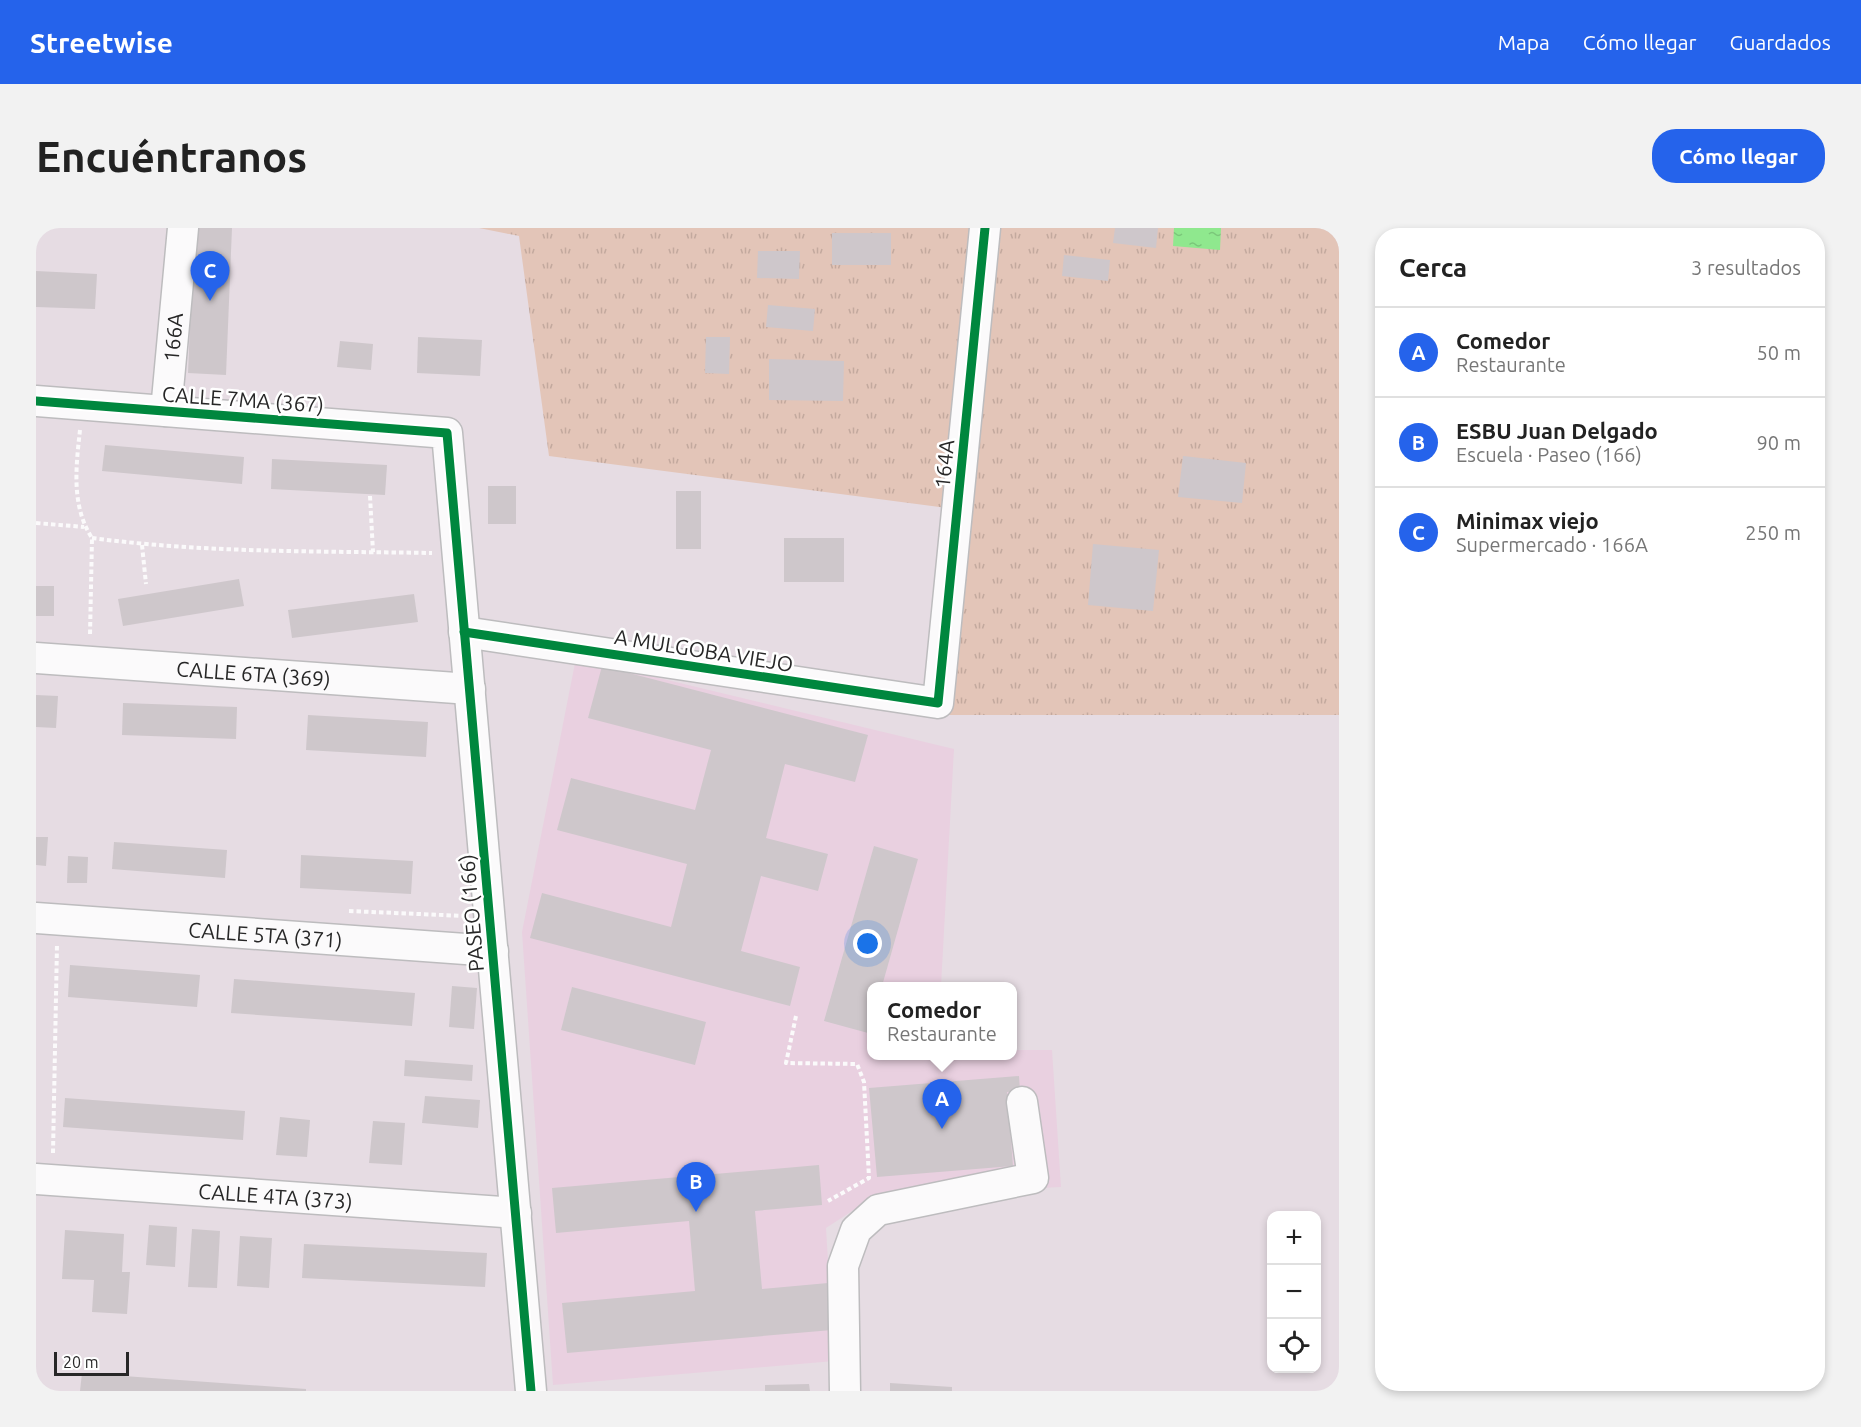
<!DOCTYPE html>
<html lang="es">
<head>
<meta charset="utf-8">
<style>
	body { margin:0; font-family:Ubuntu,sans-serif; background:#f2f2f2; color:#222 }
	.controls { position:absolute; right:18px; bottom:18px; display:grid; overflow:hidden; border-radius:12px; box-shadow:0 3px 9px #0003 }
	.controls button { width:54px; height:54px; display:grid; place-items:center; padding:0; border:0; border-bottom:2px solid #e0e0e0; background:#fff; color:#222; font:30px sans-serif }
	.scale { position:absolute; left:18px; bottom:15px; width:75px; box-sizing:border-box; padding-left:6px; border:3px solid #272727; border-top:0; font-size:16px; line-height:21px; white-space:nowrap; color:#272727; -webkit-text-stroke:4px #fff; paint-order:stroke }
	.you { position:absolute; left:832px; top:716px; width:21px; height:21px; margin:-15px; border:4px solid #fff; border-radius:50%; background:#1a73e8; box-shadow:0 0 0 9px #1a73e833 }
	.badge { display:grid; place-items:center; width:39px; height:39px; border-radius:50%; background:#2563eb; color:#fff; font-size:20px; font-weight:700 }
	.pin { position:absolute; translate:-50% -50px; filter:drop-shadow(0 2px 3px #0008) }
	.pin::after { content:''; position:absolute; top:32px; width:21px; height:18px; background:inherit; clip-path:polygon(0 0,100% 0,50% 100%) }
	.popup { position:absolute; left:831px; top:754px; width:150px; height:78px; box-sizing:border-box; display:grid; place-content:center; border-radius:12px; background:#fff; filter:drop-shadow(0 2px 4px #0005); font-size:20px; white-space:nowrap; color:#767676 }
	.popup b { font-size:22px; color:#222 }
	.popup::after { content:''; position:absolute; left:50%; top:100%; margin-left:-12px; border:12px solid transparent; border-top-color:#fff }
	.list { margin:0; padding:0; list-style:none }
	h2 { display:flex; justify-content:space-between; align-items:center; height:78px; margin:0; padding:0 24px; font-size:26px }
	h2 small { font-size:20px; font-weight:400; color:#767676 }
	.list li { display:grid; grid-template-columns:39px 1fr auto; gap:18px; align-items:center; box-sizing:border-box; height:90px; padding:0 24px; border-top:2px solid #e0e0e0 }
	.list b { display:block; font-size:22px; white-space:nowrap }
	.list p { margin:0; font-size:20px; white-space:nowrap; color:#767676 }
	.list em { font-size:20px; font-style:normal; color:#767676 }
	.icon { flex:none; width:33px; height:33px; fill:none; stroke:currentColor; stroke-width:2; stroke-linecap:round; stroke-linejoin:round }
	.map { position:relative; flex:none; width:1303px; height:1163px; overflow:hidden; border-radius:24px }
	header { display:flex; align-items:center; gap:36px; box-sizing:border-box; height:84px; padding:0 30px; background:#2563eb; color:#fff }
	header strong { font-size:28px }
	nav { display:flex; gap:33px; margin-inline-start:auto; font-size:21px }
	.intro { display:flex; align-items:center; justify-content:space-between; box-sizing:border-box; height:144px; padding:0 36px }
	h1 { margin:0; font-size:42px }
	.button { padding:15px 27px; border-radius:24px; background:#2563eb; color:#fff; font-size:21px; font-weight:700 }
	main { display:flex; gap:36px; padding:0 36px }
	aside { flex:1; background:#fff; border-radius:24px; box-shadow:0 3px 9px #0003 }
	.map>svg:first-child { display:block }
	.education { fill:#e9d0e0 }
	.grass { fill:url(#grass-tufts) }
	.water { fill:url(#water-ripples) }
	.building { fill:#cec7cb }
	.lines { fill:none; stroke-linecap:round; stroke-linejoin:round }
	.minor-casing { stroke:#bdbcbe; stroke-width:33 }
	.path { stroke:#fbfafb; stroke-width:4; stroke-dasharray:4.5 3; stroke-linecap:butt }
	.minor { stroke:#fbfafb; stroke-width:30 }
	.cycleway-casing { stroke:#fff; stroke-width:13 }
	.cycleway { stroke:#00873e; stroke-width:9 }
	.labels { text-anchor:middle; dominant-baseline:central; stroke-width:5; stroke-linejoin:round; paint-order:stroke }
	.street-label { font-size:21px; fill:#272727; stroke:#fff }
</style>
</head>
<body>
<header>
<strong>Streetwise</strong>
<nav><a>Mapa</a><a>Cómo llegar</a><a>Guardados</a></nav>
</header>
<div class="intro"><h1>Encuéntranos</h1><a class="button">Cómo llegar</a></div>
<main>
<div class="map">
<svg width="1303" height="1163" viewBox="0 0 1303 1163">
	<defs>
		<pattern id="grass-tufts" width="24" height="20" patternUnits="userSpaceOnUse" patternTransform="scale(1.5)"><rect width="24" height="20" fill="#e3c5b8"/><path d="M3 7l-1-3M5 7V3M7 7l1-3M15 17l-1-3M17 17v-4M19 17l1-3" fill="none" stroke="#c3a99e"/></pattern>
		<pattern id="water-ripples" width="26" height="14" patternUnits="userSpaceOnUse" patternTransform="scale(1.5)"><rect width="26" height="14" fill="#8fe88e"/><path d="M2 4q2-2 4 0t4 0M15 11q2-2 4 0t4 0" fill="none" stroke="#7bc77a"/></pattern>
	</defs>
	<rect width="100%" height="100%" fill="#e6dce3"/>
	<polygon class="education" points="540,430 918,521 905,758 836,758 836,828 976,828 977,822 1016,822 1025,959 839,968 790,1000 798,1133 517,1157 486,704"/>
	<polygon class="grass" points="443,0 1303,0 1303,487 913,487 934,283 513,228 483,8"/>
	<polygon class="water" points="1138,0 1185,0 1184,22 1137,18"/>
	<g class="building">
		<polygon points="158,0 196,0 190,147 152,145"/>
		<polygon points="1079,0 1122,0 1120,20 1077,15"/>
		<rect x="796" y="5" width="59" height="32"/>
		<polygon points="722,23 764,23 763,51 721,50"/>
		<polygon points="1028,27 1074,32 1072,53 1026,48"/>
		<polygon points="0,43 61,46 59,81 0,79"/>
		<polygon points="732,77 779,81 777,103 730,99"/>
		<polygon points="382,109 446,112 444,148 381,145"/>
		<polygon points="670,109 694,109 693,146 669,145"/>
		<polygon points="304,113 337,116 335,142 301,139"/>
		<polygon points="733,131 808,133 807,173 733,172"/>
		<polygon points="69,217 208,229 206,256 66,243"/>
		<polygon points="1147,228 1210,235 1206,275 1142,269"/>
		<polygon points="236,231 351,237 349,267 235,261"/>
		<rect x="452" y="258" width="28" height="38"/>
		<rect x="640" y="263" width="25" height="58"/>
		<rect x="748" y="310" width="60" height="44"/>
		<polygon points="1057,316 1123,322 1117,383 1052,377"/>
		<polygon points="203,351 208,378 87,398 82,371"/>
		<rect x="0" y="358" width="18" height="30"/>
		<polygon points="378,366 382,394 256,410 252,382"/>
		<polygon points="566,438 832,507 819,554 749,536 730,610 792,626 782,663 725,648 705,723 764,739 754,778 494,710 506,665 635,699 651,636 521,602 535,550 659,582 675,522 552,490"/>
		<polygon points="0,467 22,468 20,500 0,499"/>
		<polygon points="87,475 201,479 200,511 86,507"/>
		<polygon points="272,487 392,494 390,529 270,522"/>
		<polygon points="0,609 12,609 10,638 0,637"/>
		<polygon points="78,614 191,622 189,650 76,641"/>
		<polygon points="838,618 882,631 846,758 836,758 836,794 832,805 788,793"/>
		<polygon points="265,627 377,633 375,666 264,660"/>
		<polygon points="32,628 52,629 51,655 31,655"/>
		<polygon points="34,737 164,747 161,779 32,769"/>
		<polygon points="198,751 379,765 376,798 195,785"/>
		<polygon points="416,758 441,760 438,801 413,799"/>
		<polygon points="536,759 670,794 659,837 525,802"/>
		<polygon points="369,832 437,837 436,853 368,848"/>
		<polygon points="983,848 984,863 971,864 977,938 841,949 833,860"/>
		<polygon points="389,868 444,872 442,900 386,895"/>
		<polygon points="29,870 209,883 207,912 27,899"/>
		<polygon points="244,889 274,892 271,929 240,927"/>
		<polygon points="337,893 369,895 366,937 333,935"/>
		<polygon points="783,937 786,977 719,983 726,1061 792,1055 796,1102 531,1125 526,1075 659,1063 653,993 520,1005 516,960"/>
		<polygon points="113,997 141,999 139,1039 110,1037"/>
		<polygon points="156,1001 184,1003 181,1060 152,1059"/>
		<polygon points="29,1002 88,1006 86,1044 94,1044 91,1086 56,1084 58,1052 26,1051"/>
		<polygon points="204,1008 236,1010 233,1060 201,1058"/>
		<polygon points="268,1016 451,1025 449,1059 266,1050"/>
		<polygon points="46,1145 270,1161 270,1163 44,1163"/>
		<polygon points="854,1155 916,1159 916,1163 854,1163"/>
		<polygon points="773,1156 774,1163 729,1163 729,1157"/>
	</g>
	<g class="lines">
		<defs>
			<g id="minor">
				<polyline points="0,173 411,205 495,1163"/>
				<path id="s1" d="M130 183 147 0"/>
				<polyline points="428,404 902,475 949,0"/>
				<path id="s2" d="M0 430 434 461"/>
				<path id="s3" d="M0 690 457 723"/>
				<path id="s4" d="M0 951 480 985"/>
				<polyline points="809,1163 807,1038 820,1002 842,982 997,950 986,874"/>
			</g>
		</defs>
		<use href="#minor" class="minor-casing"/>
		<g class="path">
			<path d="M44 202C40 238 35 278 56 310L54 407"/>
			<polyline points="334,268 337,324"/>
			<polyline points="0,295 48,299"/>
			<path d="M56 310C168 325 283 323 396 325"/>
			<polyline points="106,317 110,356"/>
			<polyline points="313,683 429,688"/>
			<polyline points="760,788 750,835 821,836 828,854 833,950 792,973"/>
			<polyline points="17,925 21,716"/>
		</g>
		<use href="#minor" class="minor"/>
		<defs>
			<g id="cycleway">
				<polyline points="0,173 411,205 495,1163"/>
				<polyline points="428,404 902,475 949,0"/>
			</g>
		</defs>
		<use href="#cycleway" class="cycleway-casing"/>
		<use href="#cycleway" class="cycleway"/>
	</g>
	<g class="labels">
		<g class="street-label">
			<text stroke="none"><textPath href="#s1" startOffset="74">166A</textPath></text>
			<text transform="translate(207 171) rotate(4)">CALLE 7MA (367)</text>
			<text transform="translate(908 236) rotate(-84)">164A</text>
			<text transform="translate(668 422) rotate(9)">A MULGOBA VIEJO</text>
			<text stroke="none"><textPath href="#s2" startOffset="218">CALLE 6TA (369)</textPath></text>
			<text transform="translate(435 685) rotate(-95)">PASEO (166)</text>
			<text stroke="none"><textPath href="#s3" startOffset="230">CALLE 5TA (371)</textPath></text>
			<text stroke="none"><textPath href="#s4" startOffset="240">CALLE 4TA (373)</textPath></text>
		</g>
	</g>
</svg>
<div class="controls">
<button>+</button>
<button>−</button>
<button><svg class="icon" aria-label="locate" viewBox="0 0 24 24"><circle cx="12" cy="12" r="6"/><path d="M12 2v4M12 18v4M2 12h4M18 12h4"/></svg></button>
</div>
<div class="scale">20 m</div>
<div class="you"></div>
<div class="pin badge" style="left:906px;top:901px">A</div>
<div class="popup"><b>Comedor</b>Restaurante</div>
<div class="pin badge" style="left:660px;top:984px">B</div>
<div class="pin badge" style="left:174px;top:73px">C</div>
</div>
<aside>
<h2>Cerca<small>3 resultados</small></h2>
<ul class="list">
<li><span class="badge">A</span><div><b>Comedor</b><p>Restaurante</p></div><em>50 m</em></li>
<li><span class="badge">B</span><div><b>ESBU Juan Delgado</b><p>Escuela · Paseo (166)</p></div><em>90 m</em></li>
<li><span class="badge">C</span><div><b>Minimax viejo</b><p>Supermercado · 166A</p></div><em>250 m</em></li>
</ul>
</aside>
</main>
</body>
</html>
